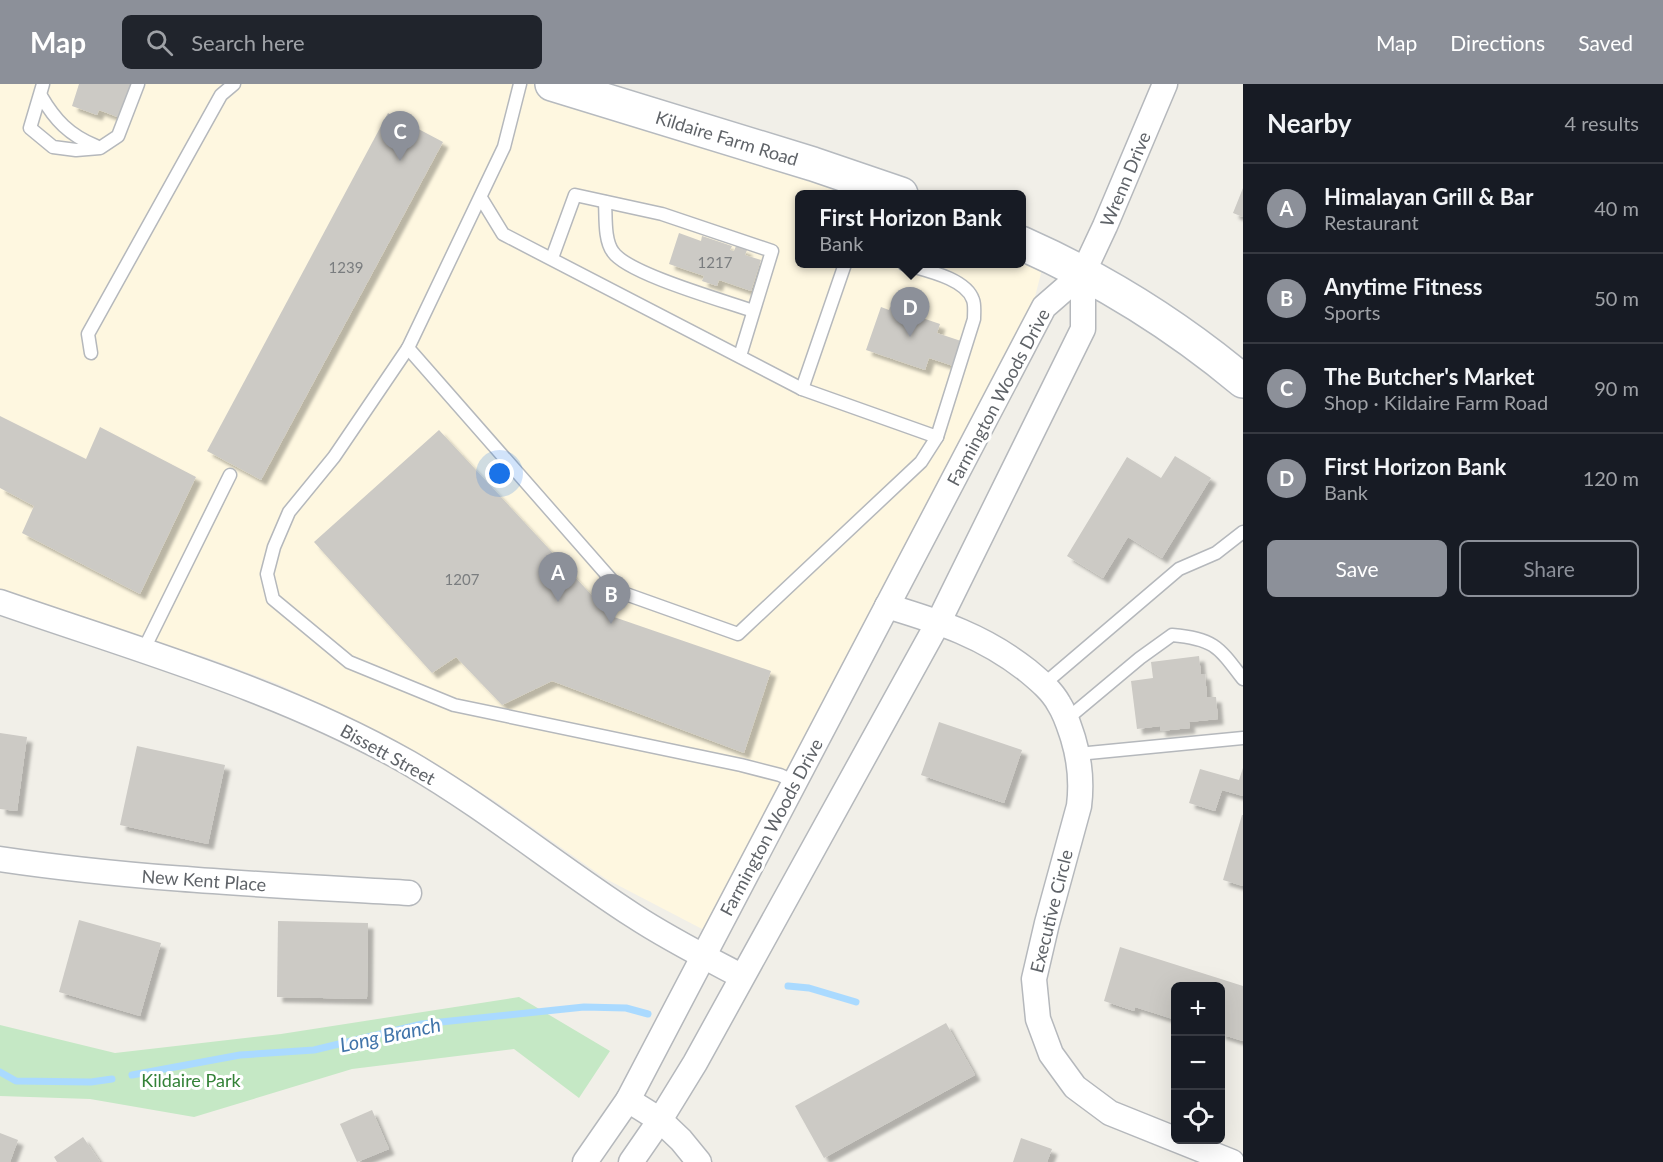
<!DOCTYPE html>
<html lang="en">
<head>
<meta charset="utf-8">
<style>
	body { margin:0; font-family:Lato,sans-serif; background:#20242c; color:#f1f3f6 }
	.controls { position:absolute; right:18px; bottom:18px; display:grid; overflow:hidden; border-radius:9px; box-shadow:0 6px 24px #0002 }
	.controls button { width:54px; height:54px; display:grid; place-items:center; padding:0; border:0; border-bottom:2px solid #363941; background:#171b24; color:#f1f3f6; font:30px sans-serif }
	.you { position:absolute; left:500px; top:390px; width:21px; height:21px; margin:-15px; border:4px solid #fff; border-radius:50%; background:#1a73e8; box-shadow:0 0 0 9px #1a73e833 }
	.badge { display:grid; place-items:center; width:39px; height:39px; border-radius:50%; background:#8c9099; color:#fff; font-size:20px; font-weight:700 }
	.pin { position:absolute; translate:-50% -50px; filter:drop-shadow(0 2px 3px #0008) }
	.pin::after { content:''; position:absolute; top:32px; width:21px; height:18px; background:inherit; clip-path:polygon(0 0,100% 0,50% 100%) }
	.popup { position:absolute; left:795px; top:106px; width:231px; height:78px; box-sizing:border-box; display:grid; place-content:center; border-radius:9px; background:#171b24; filter:drop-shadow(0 2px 4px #0005); font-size:20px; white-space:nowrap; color:#9ea1a6 }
	.popup b { font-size:22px; color:#f1f3f6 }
	.popup::after { content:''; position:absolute; left:50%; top:100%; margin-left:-12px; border:12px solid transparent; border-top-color:#171b24 }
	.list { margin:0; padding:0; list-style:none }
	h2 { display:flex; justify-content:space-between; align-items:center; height:78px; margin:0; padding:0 24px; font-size:26px }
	h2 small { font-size:20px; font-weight:400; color:#9ea1a6 }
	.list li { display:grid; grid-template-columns:39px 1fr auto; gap:18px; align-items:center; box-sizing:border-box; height:90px; padding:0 24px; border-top:2px solid #363941 }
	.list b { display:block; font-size:22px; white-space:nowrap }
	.list p { margin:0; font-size:20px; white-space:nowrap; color:#9ea1a6 }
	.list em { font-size:20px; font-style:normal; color:#9ea1a6 }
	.actions { display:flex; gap:12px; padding:18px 24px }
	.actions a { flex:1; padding:14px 0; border:2px solid #8c9099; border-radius:9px; text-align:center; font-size:21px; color:#8c9099 }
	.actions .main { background:#8c9099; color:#fff }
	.icon { flex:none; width:33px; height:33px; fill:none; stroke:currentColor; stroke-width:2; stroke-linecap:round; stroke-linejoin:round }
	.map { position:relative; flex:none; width:1243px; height:1078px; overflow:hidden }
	header { display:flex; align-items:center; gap:36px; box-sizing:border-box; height:84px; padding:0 30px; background:#8c9099; color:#fff }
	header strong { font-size:28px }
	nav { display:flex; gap:33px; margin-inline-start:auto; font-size:21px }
	.search { width:420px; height:54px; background:#20242c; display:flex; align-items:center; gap:15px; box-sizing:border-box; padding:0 21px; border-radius:9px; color:#9ea1a6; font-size:22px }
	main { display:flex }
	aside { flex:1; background:#171b24 }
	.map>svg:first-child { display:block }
	.commercial { fill:#fef7e0 }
	.green { fill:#c5e8c5 }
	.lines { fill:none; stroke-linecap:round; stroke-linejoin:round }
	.stream { stroke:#aadaff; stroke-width:7 }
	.building { fill:#cccac5; filter:url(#shadow) }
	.service-casing { stroke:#b5b8bc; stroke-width:15 }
	.minor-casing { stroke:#b5b8bc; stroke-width:27 }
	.secondary-casing { stroke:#b6babf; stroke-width:36 }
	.service { stroke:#fff; stroke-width:12 }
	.minor { stroke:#fff; stroke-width:24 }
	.secondary { stroke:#fff; stroke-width:33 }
	.labels { text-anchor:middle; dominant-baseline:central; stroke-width:6; stroke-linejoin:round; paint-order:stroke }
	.number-label { font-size:15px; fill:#7a7d7f }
	.street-label { font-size:18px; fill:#5f6368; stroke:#fff }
	.park-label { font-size:18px; fill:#348238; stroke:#fff }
	.water-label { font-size:20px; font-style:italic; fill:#4174aa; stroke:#fff }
</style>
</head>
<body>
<header>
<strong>Map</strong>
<div class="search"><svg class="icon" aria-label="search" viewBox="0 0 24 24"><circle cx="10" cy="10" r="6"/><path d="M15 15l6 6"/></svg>Search here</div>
<nav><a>Map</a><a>Directions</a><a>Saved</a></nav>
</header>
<main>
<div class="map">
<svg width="1243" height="1078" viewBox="0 0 1243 1078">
	<defs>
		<filter id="shadow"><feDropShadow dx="5.5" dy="5.5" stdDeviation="1.5" flood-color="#0004"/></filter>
	</defs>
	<rect width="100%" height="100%" fill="#f1efe8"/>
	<polygon class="commercial" points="0,0 550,0 886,110 799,110 799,180 1021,180 1021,159 1046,170 1029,236 704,846 606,795 495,717 433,678 359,638 278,600 200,571 192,585 0,518"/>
	<polygon class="green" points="519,913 610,967 579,1014 514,965 352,985 194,1033 90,1015 0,1012 0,941 115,969 281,950"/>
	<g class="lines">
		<g class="stream">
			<polyline points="788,902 809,904 856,918"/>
			<polyline points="0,988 16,997 91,998 112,995"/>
			<polyline points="132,991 240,971 314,966 422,940 584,923 626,924 648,930"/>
		</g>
	</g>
	<g class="building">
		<polygon points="79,0 131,0 120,34 99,26 97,31 72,22"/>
		<polygon points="388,29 443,58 261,396 207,367"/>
		<polygon points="1243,104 1243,133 1233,129"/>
		<polygon points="679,149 701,157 702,152 732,162 730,166 734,167 736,162 747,166 745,171 761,176 751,207 719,196 717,202 702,197 704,192 669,180"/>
		<polygon points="881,223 889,226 890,223 940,240 937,249 961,257 953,282 929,274 925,286 866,266"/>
		<polygon points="0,332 86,375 100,343 196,393 140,510 22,449 34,422 0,404"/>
		<polygon points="439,346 611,532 771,587 744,669 552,597 502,621 456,573 432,589 314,458"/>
		<polygon points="1175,372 1211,394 1162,474 1128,453 1103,494 1067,472 1127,373 1161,394"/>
		<polygon points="1199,572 1201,590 1205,590 1207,613 1216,613 1218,635 1189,638 1190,644 1160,647 1160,642 1137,645 1131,597 1153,594 1151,578"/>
		<polygon points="939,638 1022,666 1004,719 921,691"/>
		<polygon points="0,649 27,653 17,727 0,725"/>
		<polygon points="137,662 225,681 208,760 120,741"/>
		<polygon points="1243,684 1243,712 1222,706 1215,727 1189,719 1200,685 1239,696"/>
		<polygon points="1242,731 1243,731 1243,802 1223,796"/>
		<polygon points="79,836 161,859 140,932 59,908"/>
		<polygon points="278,837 368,839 367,915 277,913"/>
		<polygon points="1120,863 1243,902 1243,957 1220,950 1220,902 1176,902 1176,936 1135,923 1134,927 1104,917"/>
		<polygon points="946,939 975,991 824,1074 795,1022"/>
		<polygon points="372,1026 389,1065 357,1078 340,1040"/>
		<polygon points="0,1049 18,1056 10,1078 0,1078"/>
		<polygon points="83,1053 100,1078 57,1078 54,1073"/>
		<polygon points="1021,1054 1052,1065 1047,1078 1013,1078"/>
	</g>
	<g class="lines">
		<defs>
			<g id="service">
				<polyline points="43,0 30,44 53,63 76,66 100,64 118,52 138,0"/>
				<polyline points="520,0 504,63 408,264 334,373 289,428 274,463 267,490 273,515 349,578 454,621 741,681 780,691 795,698"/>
				<path d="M41 12C55 36 69 51 96 62"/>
				<polyline points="481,114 503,150 802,305 937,353"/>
				<path d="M605 118C606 133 604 156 613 168 628 190 725 217 753 227"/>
				<polyline points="552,174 575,111 662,130 772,167 740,272"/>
				<path d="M408 264 623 509 738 550 921 378 937 353 974 235C974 229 975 221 973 216 966 194 924 186 904 180"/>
				<polyline points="91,269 88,250 221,11 234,0"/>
				<polyline points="802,305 845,180"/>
				<polyline points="143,567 230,391"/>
				<polyline points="1044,600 1179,485 1216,469 1243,448"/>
				<path d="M1067 635 1140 574 1172 551C1214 555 1218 562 1243 595"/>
				<polyline points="1078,670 1243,654"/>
			</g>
			<g id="minor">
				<path d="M0 518C138 566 281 606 409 679 488 725 558 783 634 832 669 855 705 873 741 892"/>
				<path d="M887 522C940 538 984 552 1028 587 1040 597 1052 607 1059 620 1066 631 1069 642 1073 654 1080 677 1082 698 1079 722L1047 839 1034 895 1038 935 1051 970 1075 1003 1110 1029 1232 1078"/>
				<path d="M0 775C135 795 272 801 409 809"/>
				<polyline points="628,1016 660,1036 681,1056 699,1078"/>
				<polyline points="585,1078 628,1016 1044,223 1083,189 1105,142 1165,0"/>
				<polyline points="631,1078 660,1036 695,979 939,537 1083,245 1083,189"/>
			</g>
			<g id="secondary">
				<polyline points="552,0 813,80 901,110"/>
				<path d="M1021 159C1100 194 1177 242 1243 297"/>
			</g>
		</defs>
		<use href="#service" class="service-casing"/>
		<use href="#minor" class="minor-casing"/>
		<use href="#secondary" class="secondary-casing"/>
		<use href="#service" class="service"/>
		<use href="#minor" class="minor"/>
		<use href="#secondary" class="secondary"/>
	</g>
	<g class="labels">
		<g class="number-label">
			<text x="715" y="178">1217</text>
			<text x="346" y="183">1239</text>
			<text x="462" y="495">1207</text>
		</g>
		<g class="street-label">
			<text transform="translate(727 54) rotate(17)">Kildaire Farm Road</text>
			<text transform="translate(1125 95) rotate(-67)">Wrenn Drive</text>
			<text transform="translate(998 313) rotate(-62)">Farmington Woods Drive</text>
			<text transform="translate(388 670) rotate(29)">Bissett Street</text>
			<text transform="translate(771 743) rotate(-62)">Farmington Woods Drive</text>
			<text transform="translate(204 796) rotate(4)">New Kent Place</text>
			<text transform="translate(1051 827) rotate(-76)">Executive Circle</text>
		</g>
		<g class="park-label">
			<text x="191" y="996">Kildaire Park</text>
		</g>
		<g class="water-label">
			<text transform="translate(390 950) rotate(-12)">Long Branch</text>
		</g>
	</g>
</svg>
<div class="controls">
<button>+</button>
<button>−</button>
<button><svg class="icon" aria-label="locate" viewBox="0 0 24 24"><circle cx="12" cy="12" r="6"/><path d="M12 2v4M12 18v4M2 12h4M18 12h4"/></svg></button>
</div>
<div class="you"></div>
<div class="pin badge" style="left:558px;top:518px">A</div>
<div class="pin badge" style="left:611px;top:540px">B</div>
<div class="pin badge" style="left:400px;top:77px">C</div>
<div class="pin badge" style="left:910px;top:253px">D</div>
<div class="popup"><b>First Horizon Bank</b>Bank</div>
</div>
<aside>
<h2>Nearby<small>4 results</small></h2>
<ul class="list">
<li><span class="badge">A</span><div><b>Himalayan Grill &amp; Bar</b><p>Restaurant</p></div><em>40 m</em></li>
<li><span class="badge">B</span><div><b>Anytime Fitness</b><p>Sports</p></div><em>50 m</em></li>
<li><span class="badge">C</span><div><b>The Butcher's Market</b><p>Shop · Kildaire Farm Road</p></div><em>90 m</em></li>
<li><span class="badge">D</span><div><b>First Horizon Bank</b><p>Bank</p></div><em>120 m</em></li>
</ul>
<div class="actions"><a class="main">Save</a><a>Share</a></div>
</aside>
</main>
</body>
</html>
